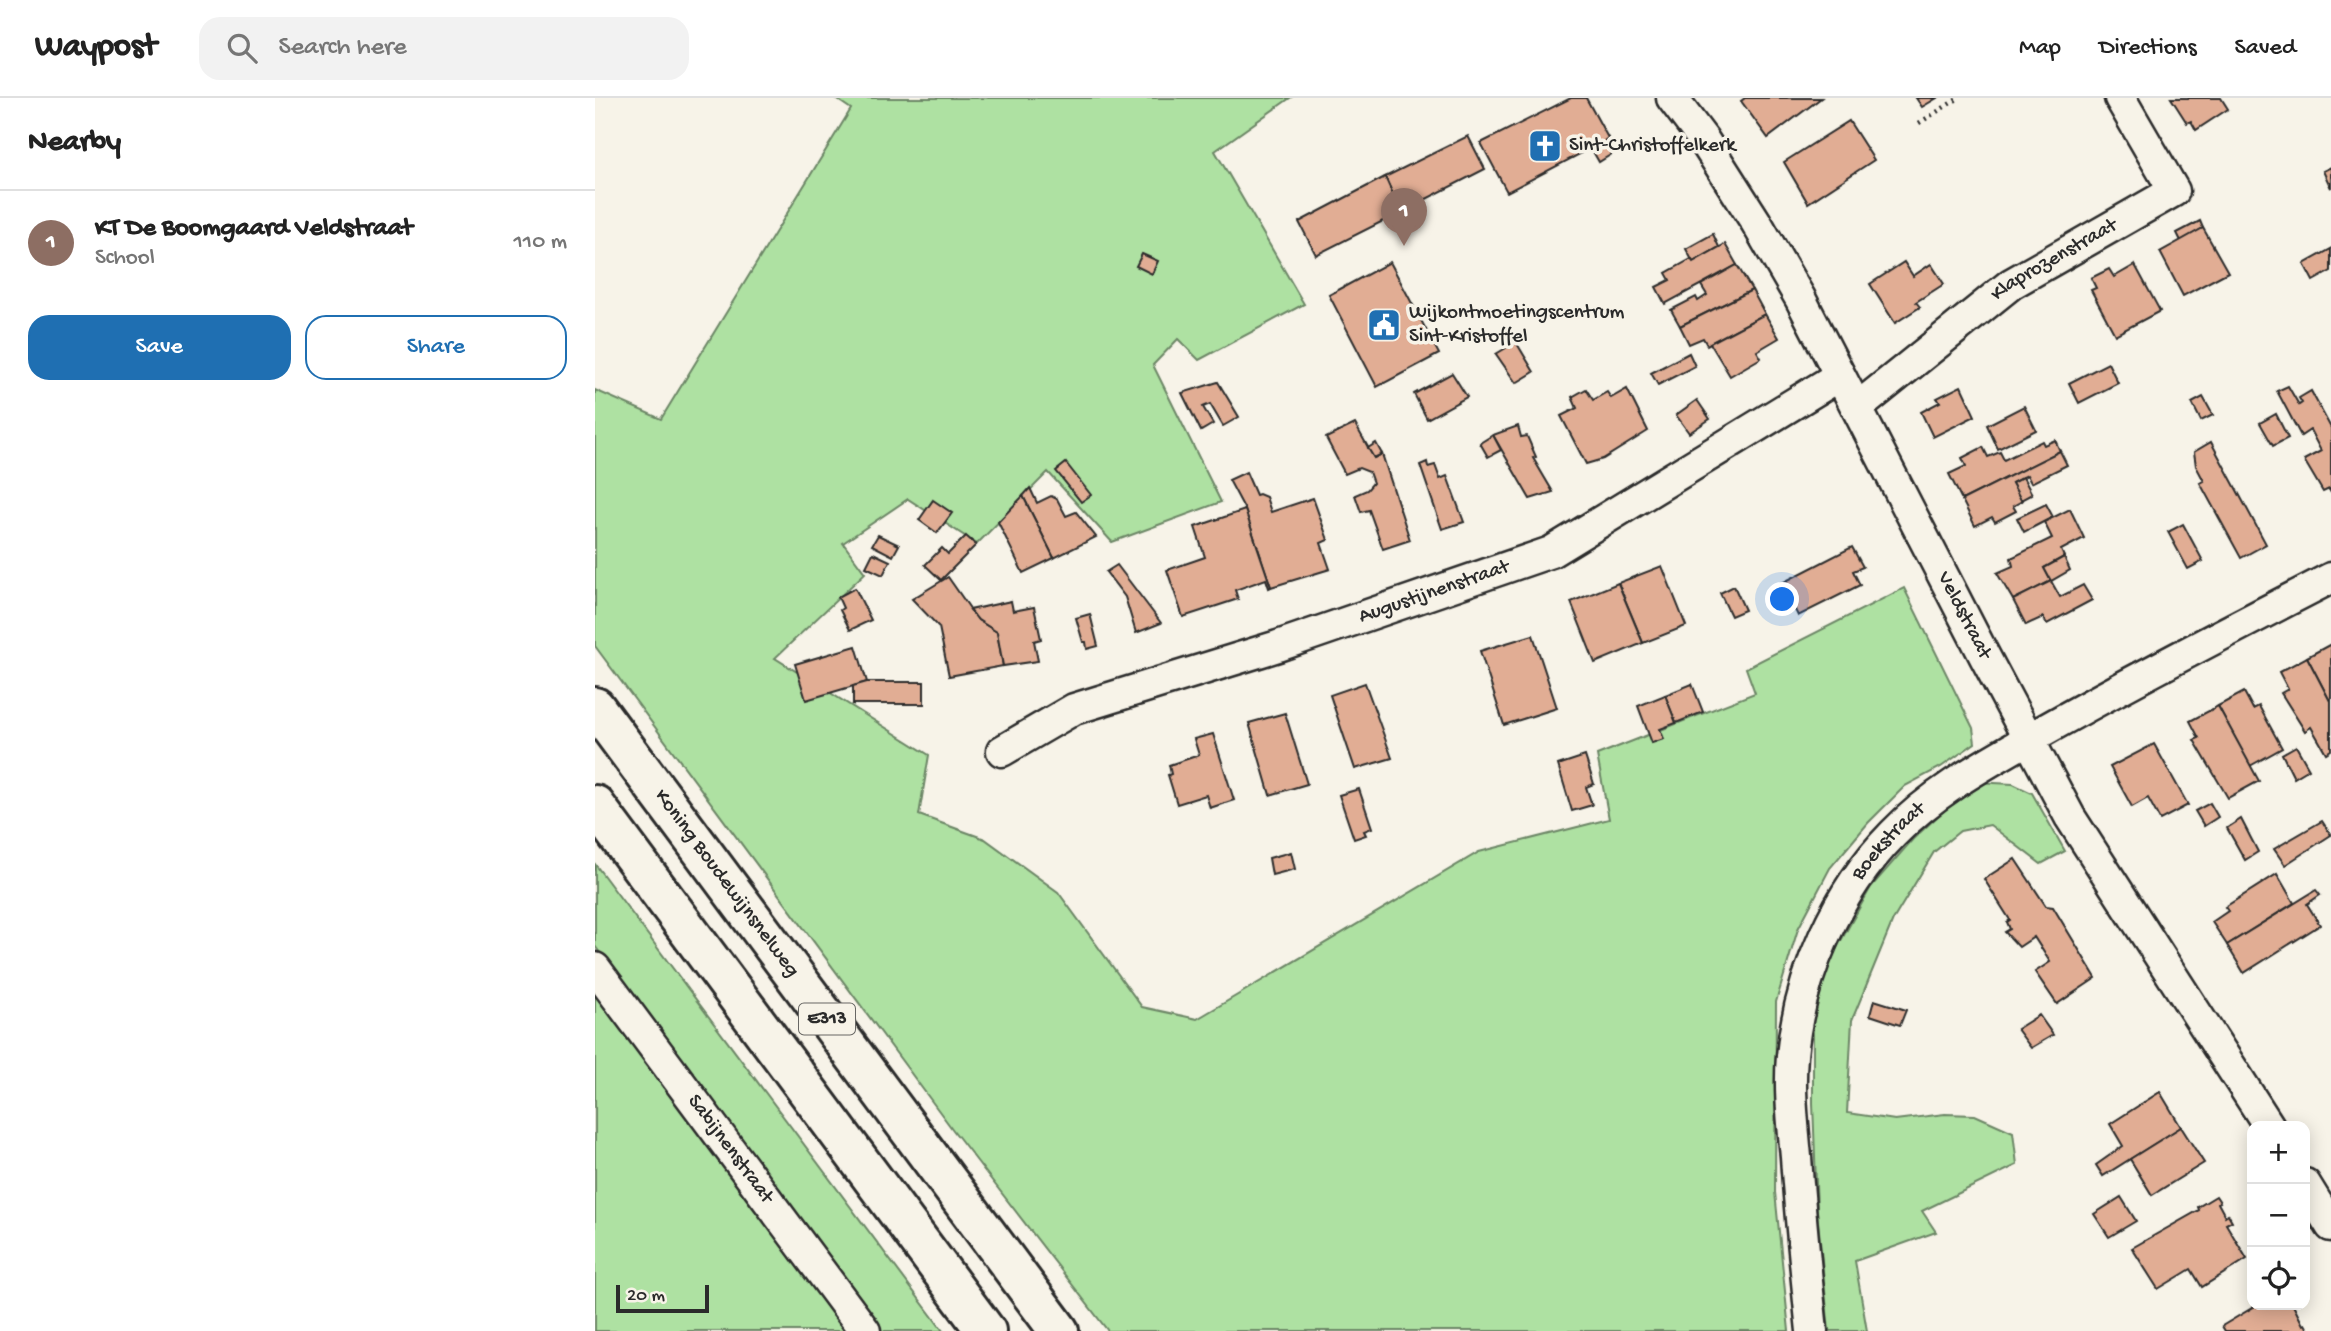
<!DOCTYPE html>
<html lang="en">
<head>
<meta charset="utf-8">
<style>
	body { margin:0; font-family:"Gochi Hand",sans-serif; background:#f2f2f2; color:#222 }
	.controls { position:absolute; right:21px; bottom:21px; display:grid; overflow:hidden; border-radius:14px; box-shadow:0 4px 18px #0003 }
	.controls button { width:63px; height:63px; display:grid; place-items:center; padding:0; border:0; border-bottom:2px solid #e0e0e0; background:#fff; color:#222; font:35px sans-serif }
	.scale { position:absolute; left:21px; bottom:18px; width:93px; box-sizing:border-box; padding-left:7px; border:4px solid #2b2b2b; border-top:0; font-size:19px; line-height:24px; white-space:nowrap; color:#2b2b2b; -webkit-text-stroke:5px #f7f3e8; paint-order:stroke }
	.you { position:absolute; left:1188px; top:502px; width:24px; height:24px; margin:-18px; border:5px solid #fff; border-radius:50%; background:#1a73e8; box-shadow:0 0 0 10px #1a73e833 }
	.badge { display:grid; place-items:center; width:46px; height:46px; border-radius:50%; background:#1f6fb2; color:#fff; font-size:23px; font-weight:700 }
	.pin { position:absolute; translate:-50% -58px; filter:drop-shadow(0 2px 4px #0008) }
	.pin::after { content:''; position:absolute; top:37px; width:24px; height:21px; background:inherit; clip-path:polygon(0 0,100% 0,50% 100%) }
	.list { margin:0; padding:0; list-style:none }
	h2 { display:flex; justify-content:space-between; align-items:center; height:91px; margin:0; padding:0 28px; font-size:30px }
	h2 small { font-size:23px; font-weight:400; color:#767676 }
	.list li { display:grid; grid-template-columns:46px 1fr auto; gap:21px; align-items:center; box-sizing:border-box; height:105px; padding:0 28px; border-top:2px solid #e0e0e0 }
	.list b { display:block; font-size:26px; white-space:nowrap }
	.list p { margin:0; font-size:23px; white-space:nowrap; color:#767676 }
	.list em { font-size:23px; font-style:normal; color:#767676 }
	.actions { display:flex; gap:14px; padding:21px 28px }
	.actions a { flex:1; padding:16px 0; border:2px solid #1f6fb2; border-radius:21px; text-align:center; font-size:24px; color:#1f6fb2 }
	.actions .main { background:#1f6fb2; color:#fff }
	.icon { flex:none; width:38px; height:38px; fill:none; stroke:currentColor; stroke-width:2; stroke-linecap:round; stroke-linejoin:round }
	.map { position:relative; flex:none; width:1736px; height:1233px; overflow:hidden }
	header { display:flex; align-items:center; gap:42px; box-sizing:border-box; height:98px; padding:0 35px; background:#fff; border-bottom:2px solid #e0e0e0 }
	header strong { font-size:33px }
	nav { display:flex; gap:38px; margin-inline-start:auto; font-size:24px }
	.search { width:490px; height:63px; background:#f2f2f2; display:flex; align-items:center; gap:18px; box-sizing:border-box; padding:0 24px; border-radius:21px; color:#767676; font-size:26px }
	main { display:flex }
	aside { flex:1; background:#fff }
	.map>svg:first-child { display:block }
	.green { fill:#aee1a2; stroke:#6c8666; stroke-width:2 }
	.building { fill:#e1ad94; stroke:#2b2b2b; stroke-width:2 }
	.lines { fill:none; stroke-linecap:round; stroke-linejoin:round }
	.minor-casing { stroke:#2b2b2b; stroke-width:35 }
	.motorway-casing { stroke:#2b2b2b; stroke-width:44 }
	.path { stroke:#2b2b2b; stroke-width:4.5; stroke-dasharray:2 5; stroke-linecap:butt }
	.minor { stroke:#f7f3e8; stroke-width:30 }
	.motorway { stroke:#f7f3e8; stroke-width:38 }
	.labels { text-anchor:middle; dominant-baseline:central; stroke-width:7; stroke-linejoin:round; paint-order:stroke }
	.shield { fill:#f7f3e8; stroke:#686764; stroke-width:2 }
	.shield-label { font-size:19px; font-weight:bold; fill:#2b2b2b }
	.poi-label { font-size:21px; fill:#2b2b2b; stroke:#f7f3e8; text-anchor:start }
	.street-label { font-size:21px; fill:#2b2b2b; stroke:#f7f3e8 }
</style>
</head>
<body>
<header>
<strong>Waypost</strong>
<div class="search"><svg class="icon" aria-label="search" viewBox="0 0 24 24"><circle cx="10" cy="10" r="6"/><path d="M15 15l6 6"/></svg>Search here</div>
<nav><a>Map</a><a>Directions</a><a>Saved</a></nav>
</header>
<main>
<aside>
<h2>Nearby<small></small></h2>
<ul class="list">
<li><span class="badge" style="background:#8d6e63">1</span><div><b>KT De Boomgaard Veldstraat</b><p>School</p></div><em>110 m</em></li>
</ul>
<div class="actions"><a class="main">Save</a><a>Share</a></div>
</aside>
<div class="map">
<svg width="1736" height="1233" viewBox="0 0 1736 1233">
	<rect width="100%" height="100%" fill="#f7f3e8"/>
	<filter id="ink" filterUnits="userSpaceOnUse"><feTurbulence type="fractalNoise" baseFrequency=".0143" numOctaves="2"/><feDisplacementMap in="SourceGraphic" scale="14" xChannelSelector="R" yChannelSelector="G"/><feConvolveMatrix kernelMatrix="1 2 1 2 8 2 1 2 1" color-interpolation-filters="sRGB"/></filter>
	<g filter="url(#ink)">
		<g class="green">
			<polygon points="240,0 695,0 620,53 709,206 604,262 583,241 558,267 626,404 517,444 453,374 382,446 313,401 248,445 270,475 180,560 334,657 324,717 390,741 463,794 547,909 602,921 884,754 1014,721 1002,657 1160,595 1151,570 1309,490 1378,630 1380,645 1346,669 1310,688 1273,725 1235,770 1203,831 1181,904 1180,1094 1194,1233 513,1233 358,1032 0,548 0,292 66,321 256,11"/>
			<polygon points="1380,684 1418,686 1437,695 1470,753 1446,766 1395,727 1365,733 1339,754 1298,822 1257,922 1252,1015 1300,1022 1350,1016 1380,1017 1418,1034 1422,1067 1327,1113 1341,1134 1260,1163 1272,1233 1234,1233 1222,1113 1218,1005 1218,921 1234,864 1276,789 1318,741"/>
			<polygon points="0,766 348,1233 284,1233 0,848"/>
			<polygon points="0,896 250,1233 0,1233"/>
		</g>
		<g class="building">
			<polygon points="976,0 991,0 1013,40 1010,42 1017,56 1004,64 996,50 912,94 886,45"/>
			<polygon points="1150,0 1226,0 1173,40 1146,3"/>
			<polygon points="1321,0 1342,0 1327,9"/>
			<polygon points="1576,0 1626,0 1633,11 1601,32 1596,23 1592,25"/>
			<polygon points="1254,23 1279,62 1213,105 1189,64"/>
			<polygon points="873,38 890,71 806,114 790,79"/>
			<polygon points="1736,69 1736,90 1728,73"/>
			<polygon points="790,79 806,114 721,157 704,124"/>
			<polygon points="1605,123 1608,130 1586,143 1582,135"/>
			<polygon points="1608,130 1633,174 1588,198 1565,154"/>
			<polygon points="1118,136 1124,149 1098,164 1091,151"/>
			<polygon points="1130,146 1142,167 1070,206 1061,189 1075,182 1071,175 1096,161 1098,164"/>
			<polygon points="1736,151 1736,173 1718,183 1709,166"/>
			<polygon points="547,156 563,163 557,176 541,168"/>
			<polygon points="795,164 844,256 782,289 734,197"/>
			<polygon points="1309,164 1318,178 1336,166 1349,186 1321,204 1325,209 1300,225 1275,186"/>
			<polygon points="1142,167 1157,192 1085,228 1076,212 1101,199 1103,203 1112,197 1106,187"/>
			<polygon points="1540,167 1565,213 1520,237 1496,192 1501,190 1496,180 1514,171 1519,179"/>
			<polygon points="1157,192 1170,216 1112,247 1108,240 1094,246 1085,228"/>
			<polygon points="1170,216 1184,240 1162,253 1166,260 1135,278 1115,245"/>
			<polygon points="921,244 939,274 921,285 901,256"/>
			<polygon points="1094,255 1100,268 1063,287 1056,275"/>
			<polygon points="1513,265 1523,285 1484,305 1474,285"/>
			<polygon points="857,275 872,299 832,321 819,296"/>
			<polygon points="623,284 644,319 628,328 615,306 608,309 618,326 606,333 587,295"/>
			<polygon points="1366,288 1380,318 1338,339 1326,314 1345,304 1342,300"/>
			<polygon points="1693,288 1704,307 1707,305 1704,300 1716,293 1736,330 1736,395 1734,391 1728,394 1709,362 1726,353 1715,332 1706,338 1682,293"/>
			<polygon points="991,291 998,302 1012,294 1016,300 1032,291 1053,333 1008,361 991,366 966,318 982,310 977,299"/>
			<polygon points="1608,299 1618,317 1606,323 1597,305"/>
			<polygon points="1102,302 1115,321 1094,335 1081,317"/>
			<polygon points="1429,308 1441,332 1403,351 1392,327"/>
			<polygon points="1681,316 1693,340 1678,348 1665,325"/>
			<polygon points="760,326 779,360 787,356 815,442 788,451 774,412 766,414 760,397 772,392 778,385 774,374 764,370 750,376 731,340"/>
			<polygon points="923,328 926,339 932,338 941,359 938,360 958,394 935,401 898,337"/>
			<polygon points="898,337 906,352 893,359 885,345"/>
			<polygon points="1460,342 1465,353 1367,402 1354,376 1371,368 1367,360 1388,349 1393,359 1405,354 1409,362 1447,343 1449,347"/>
			<polygon points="1616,344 1671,446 1646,460 1605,385 1609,383 1601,368 1599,354"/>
			<polygon points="781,345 787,356 779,360 773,350"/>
			<polygon points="1465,353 1472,367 1436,385 1432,377 1417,385 1427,403 1418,408 1421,413 1400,424 1397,419 1380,428 1367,402"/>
			<polygon points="832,364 833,369 840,367 845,381 852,378 869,424 847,431 825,367"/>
			<polygon points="471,365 496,397 486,404 461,373"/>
			<polygon points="651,374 661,397 664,396 671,399 676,414 718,400 733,442 726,445 735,471 676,489 650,412 634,382"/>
			<polygon points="1428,379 1437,396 1426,402 1417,385"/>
			<polygon points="435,390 442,405 456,398 462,401 471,418 481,414 501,439 459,460 428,398"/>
			<polygon points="428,398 459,460 428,475 403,424"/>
			<polygon points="338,402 357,415 342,435 324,422"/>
			<polygon points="1451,406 1458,419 1429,434 1422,420"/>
			<polygon points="1475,411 1489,440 1466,452 1469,459 1449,470 1456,483 1418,502 1402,475 1418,468 1416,460 1457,440 1449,424"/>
			<polygon points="650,412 676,489 674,490 671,481 640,492 643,501 588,519 572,472 610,459 600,429"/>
			<polygon points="1588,426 1608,463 1593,471 1573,434"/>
			<polygon points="283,437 304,447 298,458 277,447"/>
			<polygon points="371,438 381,447 346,482 330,467 347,450 353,456"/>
			<polygon points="1257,449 1268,469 1258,473 1265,487 1203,518 1187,485"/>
			<polygon points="278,455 295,463 288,477 271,469"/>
			<polygon points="1469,459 1475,472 1456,483 1449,470"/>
			<polygon points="522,467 566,525 541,535 530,499 511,474"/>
			<polygon points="1067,468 1091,528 1048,545 1023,485"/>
			<polygon points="353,479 383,522 402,534 408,568 354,578 344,529 317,501"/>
			<polygon points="1456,483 1465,499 1488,487 1497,502 1452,526 1448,519 1431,527 1418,502"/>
			<polygon points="1023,485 1048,545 1000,565 976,504"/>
			<polygon points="1139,488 1150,512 1136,518 1125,495"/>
			<polygon points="260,490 276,522 255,532 245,512 248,510 243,499"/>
			<polygon points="416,503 418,513 439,509 446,541 439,543 443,563 408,568 402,534 383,522 375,512"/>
			<polygon points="495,516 503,548 492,551 491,544 488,544 481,520"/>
			<polygon points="938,537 962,610 909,627 885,553"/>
			<polygon points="1736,546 1736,605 1712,559"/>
			<polygon points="261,548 272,584 211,602 200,566"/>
			<polygon points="1712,559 1736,605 1736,652 1731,655 1716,629 1710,633 1686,595 1693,591 1684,574"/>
			<polygon points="272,584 329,584 329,606 258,606 258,588"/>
			<polygon points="770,585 797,660 760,671 735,597"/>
			<polygon points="1097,586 1108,614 1081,625 1070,597"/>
			<polygon points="1649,594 1658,611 1664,608 1687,650 1655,668 1623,608"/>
			<polygon points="1070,597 1081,625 1065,631 1069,641 1057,645 1043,608"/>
			<polygon points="1623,608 1664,683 1633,700 1599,642 1604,640 1595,623"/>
			<polygon points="690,615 712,686 675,697 654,625"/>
			<polygon points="618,636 639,702 615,710 611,697 582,706 573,677 576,676 574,667 604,657 599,641"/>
			<polygon points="1559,646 1593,707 1565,722 1553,700 1537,709 1515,669"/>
			<polygon points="1701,648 1714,671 1699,680 1687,656"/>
			<polygon points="990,658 999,686 991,689 997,707 977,713 963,667"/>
			<polygon points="764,691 777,730 769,733 771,737 759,741 744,697"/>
			<polygon points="1615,705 1623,719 1609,728 1600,713"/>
			<polygon points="1646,721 1663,754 1650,762 1632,730"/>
			<polygon points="1727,723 1736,737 1690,767 1679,751"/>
			<polygon points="696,754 700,771 677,777 674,760"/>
			<polygon points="1420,761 1451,808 1458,809 1501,880 1462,906 1440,874 1455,864 1439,839 1424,849 1410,834 1415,831 1412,824 1415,822 1389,781"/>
			<polygon points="1682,776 1699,805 1632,847 1617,824 1633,813 1630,809"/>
			<polygon points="1721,792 1725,797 1712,806 1725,827 1649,875 1632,847"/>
			<polygon points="1279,902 1311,912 1305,927 1275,917"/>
			<polygon points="1444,917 1458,937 1436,950 1422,931"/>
			<polygon points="1565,994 1586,1029 1508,1078 1501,1067 1528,1048 1515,1026"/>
			<polygon points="1586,1029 1609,1065 1557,1097 1535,1061"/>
			<polygon points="1621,1098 1625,1104 1623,1105 1630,1118 1633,1116 1637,1123 1631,1126 1652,1161 1607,1189 1596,1171 1563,1191 1537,1150 1604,1112 1603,1109"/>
			<polygon points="1526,1099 1541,1123 1514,1139 1499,1116"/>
			<polygon points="1662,1207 1698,1207 1708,1227 1710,1226 1714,1233 1630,1233 1627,1228"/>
		</g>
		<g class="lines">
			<defs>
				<g id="minor">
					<path id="s1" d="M1077 0 1108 41 1161 124 1205 200 1390 559 1475 719 1674 1028"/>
					<path id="s2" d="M1262 310 1416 186 1579 93 1525 0"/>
					<path id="s3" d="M407 653 479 611 683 548 956 454 1244 278"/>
					<path id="s4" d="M0 870 270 1233"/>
					<polyline points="1710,1086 1736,1128"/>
					<path id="s5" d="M1217 1233C1211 1175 1205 1117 1201 1059 1198 1026 1194 992 1197 958 1204 878 1242 793 1298 736 1340 692 1394 664 1446 634 1541 580 1639 530 1736 480"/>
				</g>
				<g id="motorway">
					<path id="s6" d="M0 609 464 1233"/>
					<polyline points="0,707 391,1233"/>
				</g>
			</defs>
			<use href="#minor" class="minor-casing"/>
			<use href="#motorway" class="motorway-casing"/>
			<polyline class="path" points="1324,25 1364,0"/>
			<use href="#minor" class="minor"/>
			<use href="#motorway" class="motorway"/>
		</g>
	</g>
	<defs>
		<symbol id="church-square" viewBox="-11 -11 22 22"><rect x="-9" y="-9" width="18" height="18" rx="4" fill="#1f6fb2" stroke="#f7f3e8"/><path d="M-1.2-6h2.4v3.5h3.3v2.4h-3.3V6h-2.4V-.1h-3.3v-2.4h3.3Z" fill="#fff"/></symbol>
		<symbol id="civic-square" viewBox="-11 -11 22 22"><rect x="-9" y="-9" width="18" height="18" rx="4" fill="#1f6fb2" stroke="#f7f3e8"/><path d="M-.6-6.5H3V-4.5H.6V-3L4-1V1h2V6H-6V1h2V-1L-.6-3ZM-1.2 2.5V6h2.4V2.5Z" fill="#fff"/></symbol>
	</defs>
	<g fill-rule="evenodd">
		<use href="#church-square" x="931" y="29" width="38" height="38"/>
		<use href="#civic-square" x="770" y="208" width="38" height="38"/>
	</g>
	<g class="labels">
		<rect class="shield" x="204" y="905.5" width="56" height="31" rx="5"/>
		<g class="shield-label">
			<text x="232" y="921">E313</text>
		</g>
		<g class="poi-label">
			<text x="974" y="48">Sint-Christoffelkerk</text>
			<text x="814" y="215">Wijkontmoetingscentrum<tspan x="814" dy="24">Sint-Kristoffel</tspan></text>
		</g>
		<g class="street-label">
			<text stroke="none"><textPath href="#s2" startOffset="247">Klaprozenstraat</textPath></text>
			<text stroke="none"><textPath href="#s3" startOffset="462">Augustijnenstraat</textPath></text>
			<text stroke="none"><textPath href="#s1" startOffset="595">Veldstraat</textPath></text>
			<text stroke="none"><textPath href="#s5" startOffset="516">Boekstraat</textPath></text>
			<text stroke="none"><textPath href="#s6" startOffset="220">Koning Boudewijnsnelweg</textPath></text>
			<text stroke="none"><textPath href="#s4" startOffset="226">Sabijnenstraat</textPath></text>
		</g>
	</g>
</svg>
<div class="controls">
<button>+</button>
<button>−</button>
<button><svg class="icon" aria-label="locate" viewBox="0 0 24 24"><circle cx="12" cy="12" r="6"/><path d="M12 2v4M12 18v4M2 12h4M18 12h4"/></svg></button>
</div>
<div class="scale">20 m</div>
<div class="you"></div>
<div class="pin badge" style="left:809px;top:148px;background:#8d6e63">1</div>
</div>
</main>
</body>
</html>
